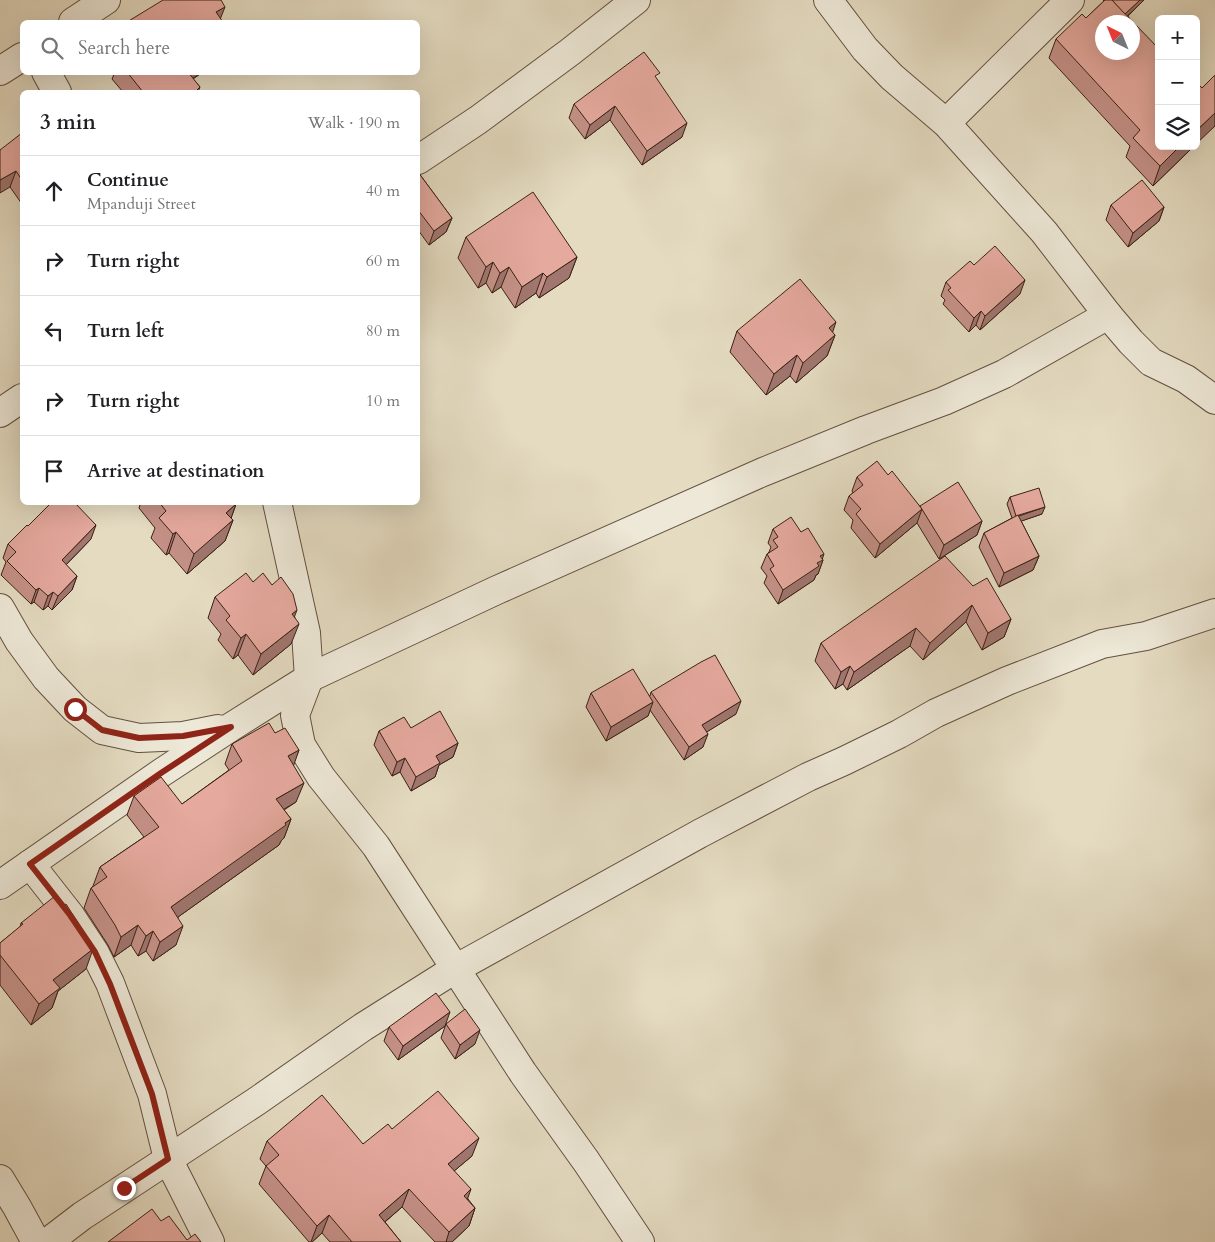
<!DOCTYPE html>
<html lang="en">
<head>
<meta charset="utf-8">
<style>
	body { margin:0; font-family:Cardo,serif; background:#f2f2f2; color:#202124 }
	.controls { position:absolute; right:15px; top:15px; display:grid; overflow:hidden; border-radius:8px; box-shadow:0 5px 20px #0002 }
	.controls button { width:45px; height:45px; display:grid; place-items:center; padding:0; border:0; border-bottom:1px solid #e0e0e0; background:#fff; color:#202124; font:25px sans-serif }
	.compass { position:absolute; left:1095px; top:15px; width:45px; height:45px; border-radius:50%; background:#fff; box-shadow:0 5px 20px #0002; rotate:317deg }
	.stop { position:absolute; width:15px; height:15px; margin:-11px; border:4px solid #8f2418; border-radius:50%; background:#fff }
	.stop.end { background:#8f2418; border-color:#fff; box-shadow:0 1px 5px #0008 }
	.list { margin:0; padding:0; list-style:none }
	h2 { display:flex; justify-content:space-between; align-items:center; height:65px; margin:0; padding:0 20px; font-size:21px }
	h2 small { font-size:16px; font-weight:400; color:#757577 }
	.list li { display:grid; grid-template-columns:32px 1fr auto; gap:15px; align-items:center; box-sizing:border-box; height:70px; padding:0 20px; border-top:1px solid #e0e0e0 }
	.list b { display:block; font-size:19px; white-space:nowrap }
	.list p { margin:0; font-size:16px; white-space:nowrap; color:#757577 }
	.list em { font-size:16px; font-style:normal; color:#757577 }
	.icon { flex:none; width:28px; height:28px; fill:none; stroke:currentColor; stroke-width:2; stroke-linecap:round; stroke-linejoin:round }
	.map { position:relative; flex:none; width:1215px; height:1242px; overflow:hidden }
	.search { position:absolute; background:#fff; box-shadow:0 5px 20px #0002; left:20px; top:20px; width:400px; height:55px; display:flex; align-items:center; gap:12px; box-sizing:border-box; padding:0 18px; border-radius:8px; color:#757577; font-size:19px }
	.panel { position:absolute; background:#fff; box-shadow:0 5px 20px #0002; left:20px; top:90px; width:400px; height:415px; border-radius:8px }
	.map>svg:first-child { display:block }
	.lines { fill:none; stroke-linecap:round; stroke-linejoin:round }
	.street-casing { stroke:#645041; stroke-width:30 }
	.street { stroke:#ede8d7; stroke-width:28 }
	.wall { fill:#c59188; stroke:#3a2116 }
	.shaded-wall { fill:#a0766f; stroke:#3a2116 }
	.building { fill:#e5a99e; stroke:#3a2116; fill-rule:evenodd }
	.route { stroke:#8f2418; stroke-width:6 }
</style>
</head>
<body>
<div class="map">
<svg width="1215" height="1242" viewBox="0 0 1215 1242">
	<rect width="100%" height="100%" fill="#e4dbc1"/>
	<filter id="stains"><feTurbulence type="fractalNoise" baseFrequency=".004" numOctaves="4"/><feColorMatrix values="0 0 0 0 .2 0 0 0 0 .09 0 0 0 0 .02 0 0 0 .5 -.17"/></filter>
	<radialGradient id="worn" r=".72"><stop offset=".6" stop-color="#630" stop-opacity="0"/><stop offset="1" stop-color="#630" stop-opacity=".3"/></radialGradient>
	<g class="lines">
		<defs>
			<g id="street">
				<polyline points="828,0 865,49 892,77 946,123 1044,232 1108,315 1131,342 1151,362 1186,379 1215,400"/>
				<polyline points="73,22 106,0"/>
				<polyline points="0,71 22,57"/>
				<polyline points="46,72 57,92"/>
				<polyline points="946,123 1070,0"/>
				<polyline points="418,160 478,120 570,52 636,0"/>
				<polyline points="0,413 22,398"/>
				<polyline points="277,502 306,633 309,678 295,715 301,745 321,777 376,846 523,1073 586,1161 640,1242"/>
				<polyline points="0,608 19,641 46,678 75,709 102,730 139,738 183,736 218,729"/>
				<polyline points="30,864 70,915 95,953 110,983 152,1094 168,1159 210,1242"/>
				<polyline points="0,885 161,773 231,727 309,678 497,590 763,472 866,430 944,401 1004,374 1108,315"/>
				<polyline points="0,1179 17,1207 36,1242"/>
				<polyline points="48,1242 82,1216 257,1101 363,1027 455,969 699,834 808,777 844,761 899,734 936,713 1007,681 1102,644 1146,636 1215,613"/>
			</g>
		</defs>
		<use href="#street" class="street-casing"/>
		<use href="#street" class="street"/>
	</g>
	<g class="wall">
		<polygon points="1103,0 1144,0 1128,16 1194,146 1153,186 1126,157 1130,146 1049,58 1056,39 1086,18 1104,1"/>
		<polygon points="115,72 203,72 193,79 200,87 198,92 199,92 123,92 112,79"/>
		<polygon points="657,79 682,137 642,165 610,120 585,139 569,118 574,104"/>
		<polygon points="22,133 22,204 10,187"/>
		<polygon points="418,172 452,218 446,232 429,245 418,230"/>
		<polygon points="1111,205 1164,207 1159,221 1128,247 1106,220"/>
		<polygon points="466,237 577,257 569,278 539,298 536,293 515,308 501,287 492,293 486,283 478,288 458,258"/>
		<polygon points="974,265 1020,294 980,330 976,325 969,332 943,304 945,300 941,296 946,282"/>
		<polygon points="737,331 832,332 835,335 827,356 796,383 790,376 766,395 730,352"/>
		<polygon points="888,475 920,506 982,521 977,535 939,559 917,523 875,558 851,528 853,520 844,510 849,496 853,493 852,491 857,477"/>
		<polygon points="1010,497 1042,514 1021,521 1039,556 1033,570 999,587 979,547 984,533 1012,518 1007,504"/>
		<polygon points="141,502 235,502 236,504 231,518 233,520 225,541 187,574 169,553 166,555 151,538 155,528 139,508"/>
		<polygon points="28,526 91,539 66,565 77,576 72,590 52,610 48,606 43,610 34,602 31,604 1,575 6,562 3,558 8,544"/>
		<polygon points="773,529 801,532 823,560 818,574 816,575 814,580 778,604 764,583 767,576 761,568 767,554 769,552 771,547 768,543"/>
		<polygon points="253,582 295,617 291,644 253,675 238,655 233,659 218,640 221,634 208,618 215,597"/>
		<polygon points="973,586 1011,619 1004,637 982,650 966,622 923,660 910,646 847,690 843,684 835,689 815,661 821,643"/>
		<polygon points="651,692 736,714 706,732 703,747 684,760 650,710 648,716 606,741 586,707 591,693 650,696"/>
		<polygon points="411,728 458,743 453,757 439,765 435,777 411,791 400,772 392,776 374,745 379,731"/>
		<polygon points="275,733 299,750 293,765 296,802 284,810 291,819 284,838 281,841 279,845 178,917 176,945 153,961 146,951 138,956 131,945 114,957 108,945 84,908 91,888 93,886 100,867 144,837 127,815 134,796 182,804 229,770 225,764 232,744"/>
		<polygon points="21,923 86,969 58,991 52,1008 31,1025 0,985 0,943 20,927"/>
		<polygon points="446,1024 475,1044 455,1059 441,1038"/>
		<polygon points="445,1026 398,1060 384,1041 389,1027"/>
		<polygon points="392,1129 472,1156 454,1171 468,1199 475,1208 469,1226 452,1242 435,1242 402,1207 385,1222 401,1242 330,1242 322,1233 312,1242 309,1242 259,1184 266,1166 260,1159 267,1141 363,1144"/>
	</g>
	<g class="shaded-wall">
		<polygon points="1140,0 1144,0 1122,21 1125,14"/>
		<polygon points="225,7 219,22 216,12"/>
		<polygon points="186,72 203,72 180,86"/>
		<polygon points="615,106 610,120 585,139 590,125"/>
		<polygon points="1215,113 1215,126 1196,144 1196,131"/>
		<polygon points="687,123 682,137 642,165 647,151"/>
		<polygon points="1180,146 1194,146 1153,186 1160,166"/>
		<polygon points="16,171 10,187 0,193 0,180"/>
		<polygon points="1164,207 1159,221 1128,247 1133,233"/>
		<polygon points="452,218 446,232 429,245 434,231"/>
		<polygon points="577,257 569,278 539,298 547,277"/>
		<polygon points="493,262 486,283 478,288 486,267"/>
		<polygon points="509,267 501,287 492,293 500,273"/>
		<polygon points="543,273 536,293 515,308 522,287"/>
		<polygon points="1025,280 1020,294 980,330 985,316"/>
		<polygon points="981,311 976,325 969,332 974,318"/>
		<polygon points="836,322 830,340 835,335 827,356 796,383 803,363 829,328"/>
		<polygon points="797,355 790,376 766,395 774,374"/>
		<polygon points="236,504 229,524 233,520 225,541 187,574 194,554 226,513"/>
		<polygon points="1045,507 1042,514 1013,524 1016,517"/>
		<polygon points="922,509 917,523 875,558 880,544"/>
		<polygon points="982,521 977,535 939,559 944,545"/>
		<polygon points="96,525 91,539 57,574 62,560"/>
		<polygon points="176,532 169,553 166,555 173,534"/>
		<polygon points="824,554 822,560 823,560 818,574 816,575 814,580 778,604 783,590 820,556"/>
		<polygon points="1039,556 1033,570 999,587 1004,573"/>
		<polygon points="77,576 72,590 52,610 58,596"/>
		<polygon points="39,588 34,602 31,604 36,590"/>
		<polygon points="53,592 48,606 43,610 48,596"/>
		<polygon points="972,605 966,622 923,660 930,643"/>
		<polygon points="297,610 289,631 292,614"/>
		<polygon points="1011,619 1004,637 982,650 988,633"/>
		<polygon points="299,624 291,644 253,675 261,654"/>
		<polygon points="916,628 910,646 847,690 854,672"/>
		<polygon points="246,634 238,655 233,659 241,638"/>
		<polygon points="850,666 843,684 835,689 841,672"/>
		<polygon points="741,701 736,714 697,738 702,725"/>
		<polygon points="653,702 648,716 606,741 611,727"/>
		<polygon points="708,734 703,747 684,760 689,747"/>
		<polygon points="458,743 453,757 439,765 435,777 411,791 416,777 436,756"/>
		<polygon points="299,750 292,770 288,756"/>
		<polygon points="405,758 400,772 392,776 397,762"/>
		<polygon points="304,783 296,802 269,818 276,799"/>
		<polygon points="291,819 284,838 281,841 279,845 164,927 171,907"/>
		<polygon points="138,925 131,945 114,957 121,937"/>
		<polygon points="183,926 176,945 153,961 160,942"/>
		<polygon points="153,931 146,951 138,956 146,936"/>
		<polygon points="93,949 86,969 58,991 52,1008 31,1025 39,1004 53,980"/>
		<polygon points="450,1012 445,1026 398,1060 403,1046"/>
		<polygon points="480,1030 475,1044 455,1059 460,1045"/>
		<polygon points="479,1138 472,1156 441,1182 448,1164"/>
		<polygon points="409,1189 402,1207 373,1232 379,1215"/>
		<polygon points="471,1189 465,1206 464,1196"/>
		<polygon points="475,1208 469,1226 452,1242 446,1242 449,1232"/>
		<polygon points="329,1215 322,1233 312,1242 311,1242 317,1226"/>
	</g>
	<g class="building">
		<polygon points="163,0 221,0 225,7 216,12 223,22 127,22"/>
		<path d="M1105 0H1112L1159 49V146H1180L1160 166 1133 138 1140 130 1056 39 1082 14 1086 18ZM1102 22H1132V52H1102Z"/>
		<polygon points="1112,0 1140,0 1125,14"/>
		<polygon points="644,52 660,73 655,76 687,123 647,151 615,106 590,125 574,104"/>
		<polygon points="127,72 188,72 200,87 197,90 199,92 143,92"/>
		<polygon points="1215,75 1215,113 1196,131 1196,82 1202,88"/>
		<polygon points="22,133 22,180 16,171 0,180 0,150"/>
		<polygon points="418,172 452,218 434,231 418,210"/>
		<polygon points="1142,180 1164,207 1133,233 1111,205"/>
		<polygon points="533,192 577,257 547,277 543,273 522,287 509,267 500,273 493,262 486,267 466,237"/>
		<polygon points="995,246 1025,280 985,316 981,311 974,318 948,290 951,288 946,282 970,261 974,265"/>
		<polygon points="800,279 836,322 829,328 835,335 803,363 797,355 774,374 737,331"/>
		<polygon points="877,461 888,475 892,471 922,509 880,544 856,514 861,509 849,496 863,485 857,477"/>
		<polygon points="958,482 982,521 944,545 920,506"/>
		<polygon points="1039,488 1045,507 1016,516 1010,497"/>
		<polygon points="52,502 74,502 96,525 62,560 77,576 58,596 53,592 48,596 39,588 36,590 7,561 16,552 8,544 27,525 28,526"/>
		<polygon points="159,502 235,502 236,504 226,513 233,520 194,554 176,532 173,534 159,518 166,511"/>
		<polygon points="1018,515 1039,556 1004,573 984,533"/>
		<polygon points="791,517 801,532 808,528 824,554 820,556 823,560 817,563 819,566 783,590 770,569 774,566 767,554 778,547 773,540 778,537 773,529"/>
		<polygon points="945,556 973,586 987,578 1011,619 988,633 972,605 930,643 916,628 854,672 850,666 841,672 821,643"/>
		<polygon points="246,573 253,582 263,573 272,585 281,577 293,594 297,610 292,614 298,622 299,624 261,654 246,634 241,638 226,620 230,616 215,597"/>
		<polygon points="715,655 741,701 702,725 708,734 689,747 651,692 701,662"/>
		<polygon points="633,669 653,702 611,727 591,693"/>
		<polygon points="440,711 458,743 436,756 440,763 416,777 405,758 397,762 379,731 404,717 411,728"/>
		<polygon points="269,723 275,733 285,728 299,750 288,756 304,783 276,799 291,819 285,823 286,825 171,907 183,926 160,942 153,931 146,936 138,925 121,937 115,925 91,888 107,877 100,867 159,827 134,796 161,777 182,804 242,761 232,744"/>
		<polygon points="55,896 63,906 66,904 89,940 93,949 53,980 60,988 39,1004 0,955 0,943 23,924 21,923"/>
		<polygon points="436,993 450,1012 403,1046 389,1027"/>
		<polygon points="465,1009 480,1030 460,1045 446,1024"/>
		<polygon points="438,1091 479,1138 448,1164 471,1189 464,1196 475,1208 449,1232 409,1189 379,1215 401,1242 352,1242 329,1215 317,1226 266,1166 279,1155 267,1141 322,1095 363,1144 388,1124 392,1129"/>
		<polygon points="152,1209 161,1221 169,1216 187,1240 195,1234 201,1242 108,1242"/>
	</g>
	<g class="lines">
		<polyline class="route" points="75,709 102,730 139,738 183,736 231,727 161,773 30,864 70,915 95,952 110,984 152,1094 168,1159 124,1188"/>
	</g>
	<rect width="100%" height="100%" filter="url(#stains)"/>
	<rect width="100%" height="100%" fill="url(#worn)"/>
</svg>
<div class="controls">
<button>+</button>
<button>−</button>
<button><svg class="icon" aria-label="layers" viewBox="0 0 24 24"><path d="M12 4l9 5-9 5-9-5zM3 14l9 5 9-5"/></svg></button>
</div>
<svg class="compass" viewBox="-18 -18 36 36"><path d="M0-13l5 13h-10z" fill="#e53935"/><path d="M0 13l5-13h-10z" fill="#757577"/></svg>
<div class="stop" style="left:75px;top:709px"></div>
<div class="stop end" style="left:124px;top:1188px"></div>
<div class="search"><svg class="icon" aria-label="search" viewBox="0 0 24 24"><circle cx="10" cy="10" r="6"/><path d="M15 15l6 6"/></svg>Search here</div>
<section class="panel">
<h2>3 min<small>Walk · 190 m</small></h2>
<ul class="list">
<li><svg class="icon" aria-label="ahead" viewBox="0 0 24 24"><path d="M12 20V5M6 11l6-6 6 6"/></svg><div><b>Continue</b><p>Mpanduji Street</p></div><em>40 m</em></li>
<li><svg class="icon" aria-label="right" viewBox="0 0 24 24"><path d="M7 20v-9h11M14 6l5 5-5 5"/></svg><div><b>Turn right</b></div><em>60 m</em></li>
<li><svg class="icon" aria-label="left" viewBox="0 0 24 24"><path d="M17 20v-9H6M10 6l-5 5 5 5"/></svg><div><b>Turn left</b></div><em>80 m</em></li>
<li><svg class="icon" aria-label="right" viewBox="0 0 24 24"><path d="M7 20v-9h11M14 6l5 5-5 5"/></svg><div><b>Turn right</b></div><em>10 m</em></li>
<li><svg class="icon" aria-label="arrive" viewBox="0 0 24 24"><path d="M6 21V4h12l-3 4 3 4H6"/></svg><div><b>Arrive at destination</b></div></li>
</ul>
</section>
</div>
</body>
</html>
